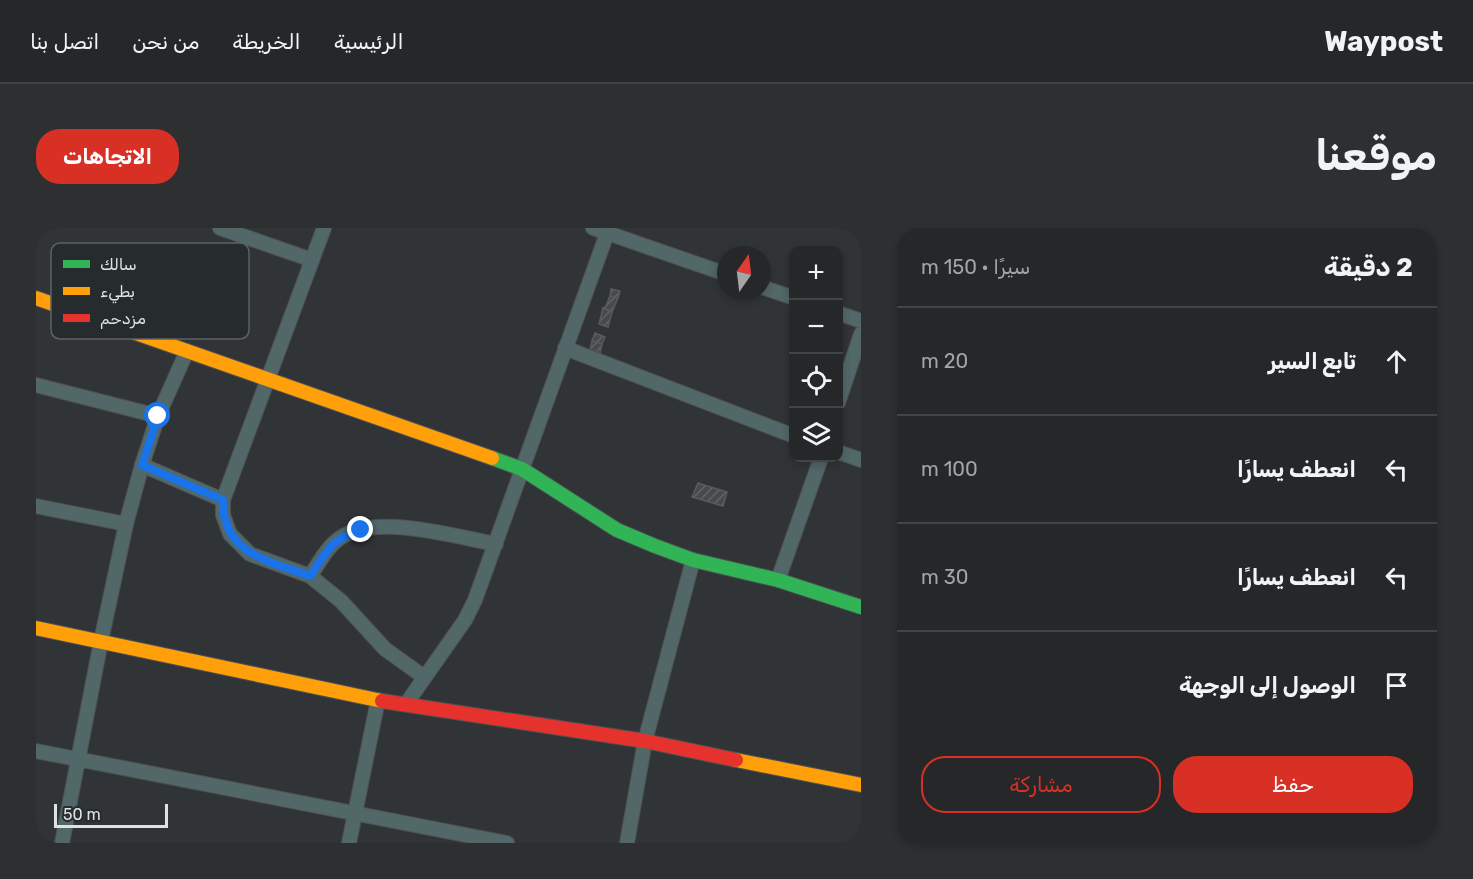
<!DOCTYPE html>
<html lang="ar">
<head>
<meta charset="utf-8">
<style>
	body { margin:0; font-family:Rubik,Cairo,sans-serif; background:#2d2f30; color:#f1f3f6; direction:rtl }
	.controls { position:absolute; right:18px; top:18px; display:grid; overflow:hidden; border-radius:12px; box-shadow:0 3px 9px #0003 }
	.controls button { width:54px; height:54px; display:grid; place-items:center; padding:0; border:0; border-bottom:2px solid #424445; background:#252728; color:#f1f3f6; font:30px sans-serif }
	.compass { position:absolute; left:681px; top:18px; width:54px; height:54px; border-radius:50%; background:#252728; box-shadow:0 3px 9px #0003; rotate:14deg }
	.scale { position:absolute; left:18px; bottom:15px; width:114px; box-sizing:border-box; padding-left:6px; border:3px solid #dee2e3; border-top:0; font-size:16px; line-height:21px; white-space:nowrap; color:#dee2e3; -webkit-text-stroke:4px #262b2d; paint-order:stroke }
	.stop { position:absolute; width:18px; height:18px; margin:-14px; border:4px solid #1a73e8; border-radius:50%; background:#fff }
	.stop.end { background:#1a73e8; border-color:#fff; box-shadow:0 2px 6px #0008 }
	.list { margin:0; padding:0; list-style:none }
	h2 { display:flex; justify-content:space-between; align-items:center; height:78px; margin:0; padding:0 24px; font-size:26px }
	h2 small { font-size:20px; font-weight:400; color:#a3a5a8 }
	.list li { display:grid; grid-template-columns:39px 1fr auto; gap:18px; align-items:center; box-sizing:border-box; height:108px; padding:0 24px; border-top:2px solid #424445 }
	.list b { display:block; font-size:22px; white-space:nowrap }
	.list em { font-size:20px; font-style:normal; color:#a3a5a8 }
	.actions { display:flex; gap:12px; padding:18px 24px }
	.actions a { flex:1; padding:14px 0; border:2px solid #d93025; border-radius:24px; text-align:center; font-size:21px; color:#d93025 }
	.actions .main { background:#d93025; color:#fff }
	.icon { flex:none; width:33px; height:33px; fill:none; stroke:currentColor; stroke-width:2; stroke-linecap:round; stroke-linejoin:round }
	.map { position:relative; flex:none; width:825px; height:615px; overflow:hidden; direction:ltr; border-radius:24px }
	header { display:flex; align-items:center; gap:36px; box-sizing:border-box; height:84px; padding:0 30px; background:#252728; border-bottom:2px solid #424445 }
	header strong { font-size:28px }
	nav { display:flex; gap:33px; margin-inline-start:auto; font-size:21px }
	.intro { display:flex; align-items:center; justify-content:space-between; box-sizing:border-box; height:144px; padding:0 36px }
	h1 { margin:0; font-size:42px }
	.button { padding:15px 27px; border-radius:24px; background:#d93025; color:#fff; font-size:21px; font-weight:700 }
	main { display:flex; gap:36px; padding:0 36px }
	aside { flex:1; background:#252728; border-radius:24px; box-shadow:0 3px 9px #0003 }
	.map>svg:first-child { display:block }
	.building { fill:url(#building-hatch); stroke:#585a5b; stroke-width:1.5 }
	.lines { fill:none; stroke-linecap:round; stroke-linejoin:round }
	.street-casing { stroke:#4e5051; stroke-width:16 }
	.fast-casing { stroke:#4e5051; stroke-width:16 }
	.slow-casing { stroke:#4e5051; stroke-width:16 }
	.jam-casing { stroke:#4e5051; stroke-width:16 }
	.street { stroke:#526768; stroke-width:14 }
	.fast { stroke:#30b455; stroke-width:14 }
	.slow { stroke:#ff9f0a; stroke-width:14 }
	.jam { stroke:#e5322d; stroke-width:14 }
	.route { stroke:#1a73e8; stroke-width:8 }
	.key { fill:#262b2d; stroke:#5d6264; stroke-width:1.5 }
	.key-label { font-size:16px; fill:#dee2e3 }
</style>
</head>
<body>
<header>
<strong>Waypost</strong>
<nav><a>الرئيسية</a><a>الخريطة</a><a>من نحن</a><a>اتصل بنا</a></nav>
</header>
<div class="intro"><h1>موقعنا</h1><a class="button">الاتجاهات</a></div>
<main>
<aside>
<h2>2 دقيقة<small>سيرًا · 150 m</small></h2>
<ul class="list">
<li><svg class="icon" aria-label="ahead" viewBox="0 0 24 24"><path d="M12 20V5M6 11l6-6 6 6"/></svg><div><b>تابع السير</b></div><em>20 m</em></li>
<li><svg class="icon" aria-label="left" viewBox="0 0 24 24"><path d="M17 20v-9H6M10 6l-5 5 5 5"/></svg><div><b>انعطف يسارًا</b></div><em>100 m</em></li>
<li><svg class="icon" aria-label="left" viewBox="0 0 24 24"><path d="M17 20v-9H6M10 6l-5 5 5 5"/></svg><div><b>انعطف يسارًا</b></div><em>30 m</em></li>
<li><svg class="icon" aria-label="arrive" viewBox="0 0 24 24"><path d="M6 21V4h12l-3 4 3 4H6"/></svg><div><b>الوصول إلى الوجهة</b></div></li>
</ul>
<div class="actions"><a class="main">حفظ</a><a>مشاركة</a></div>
</aside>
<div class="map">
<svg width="825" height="615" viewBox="0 0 825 615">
	<defs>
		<pattern id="building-hatch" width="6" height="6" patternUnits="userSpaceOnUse" patternTransform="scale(1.5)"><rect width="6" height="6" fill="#474a4b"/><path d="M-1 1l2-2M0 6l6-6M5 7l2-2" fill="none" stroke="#616465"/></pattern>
	</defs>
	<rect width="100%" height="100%" fill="#313436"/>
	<g class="building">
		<polygon points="575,61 584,63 582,70 574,68"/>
		<polygon points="574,68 582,70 576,84 567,80 570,78"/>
		<polygon points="567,80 576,84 572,99 563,96"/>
		<polygon points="559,105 569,109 566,116 556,113"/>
		<polygon points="556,113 566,116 564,125 554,122"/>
		<polygon points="662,255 691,264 687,278 656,269"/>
	</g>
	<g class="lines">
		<defs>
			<g id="street">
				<polyline points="184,0 276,32"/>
				<polyline points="557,0 690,46"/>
				<polyline points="726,59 758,70"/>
				<polyline points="802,85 825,93"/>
				<polyline points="529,120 758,208"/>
				<polyline points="0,157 122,188"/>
				<polyline points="802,175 825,106"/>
				<polyline points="802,224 825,232"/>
				<polyline points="106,237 187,272 187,287 194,306 214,326 274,348 305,373 349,421 388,449"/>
				<polyline points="187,272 288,0"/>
				<polyline points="0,278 90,296"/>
				<path d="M274 348C282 337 289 322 299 314 333 282 419 309 460 316"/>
				<polyline points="742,352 785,230"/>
				<polyline points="370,476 429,392 439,372 573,0"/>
				<polyline points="0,523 471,615"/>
				<polyline points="26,615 65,413 90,296 106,237 122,188 151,123"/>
				<polyline points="313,615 342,472"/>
				<polyline points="591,615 609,513 657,332"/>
			</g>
			<polyline id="fast" points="456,230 486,241 581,302 619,318 657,332 742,352 825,379"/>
			<g id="slow">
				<polyline points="0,70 456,230"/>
				<polyline points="0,400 346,473"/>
				<polyline points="700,532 825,557"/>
			</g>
			<polyline id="jam" points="346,473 609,513 700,532"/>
		</defs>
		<use href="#street" class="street-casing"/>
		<use href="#fast" class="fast-casing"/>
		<use href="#slow" class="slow-casing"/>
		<use href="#jam" class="jam-casing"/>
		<use href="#street" class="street"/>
		<use href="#fast" class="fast"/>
		<use href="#slow" class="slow"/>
		<use href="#jam" class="jam"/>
	</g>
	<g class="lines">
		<path class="route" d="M122 188 106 237 187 272C186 326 233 333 274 348 292 322 294 312 325 302"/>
	</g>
	<rect x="15" y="15" width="198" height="96" rx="9" class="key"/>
	<rect x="27" y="32" width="27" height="8" fill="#30b455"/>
	<rect x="27" y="59" width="27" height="8" fill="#ff9f0a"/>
	<rect x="27" y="86" width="27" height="8" fill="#e5322d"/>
	<g class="key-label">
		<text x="64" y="42">سالك</text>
		<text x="64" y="69">بطيء</text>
		<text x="64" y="96">مزدحم</text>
	</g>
</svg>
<div class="controls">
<button>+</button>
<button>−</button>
<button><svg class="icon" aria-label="locate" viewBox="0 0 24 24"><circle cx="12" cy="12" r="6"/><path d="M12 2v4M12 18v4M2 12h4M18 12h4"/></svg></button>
<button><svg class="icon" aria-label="layers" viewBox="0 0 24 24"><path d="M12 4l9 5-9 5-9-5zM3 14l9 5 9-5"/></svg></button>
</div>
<svg class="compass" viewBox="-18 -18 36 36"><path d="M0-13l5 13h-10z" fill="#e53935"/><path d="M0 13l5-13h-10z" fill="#a3a5a8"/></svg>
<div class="scale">50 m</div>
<div class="stop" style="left:122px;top:188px"></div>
<div class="stop end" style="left:325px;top:302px"></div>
</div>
</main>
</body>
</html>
